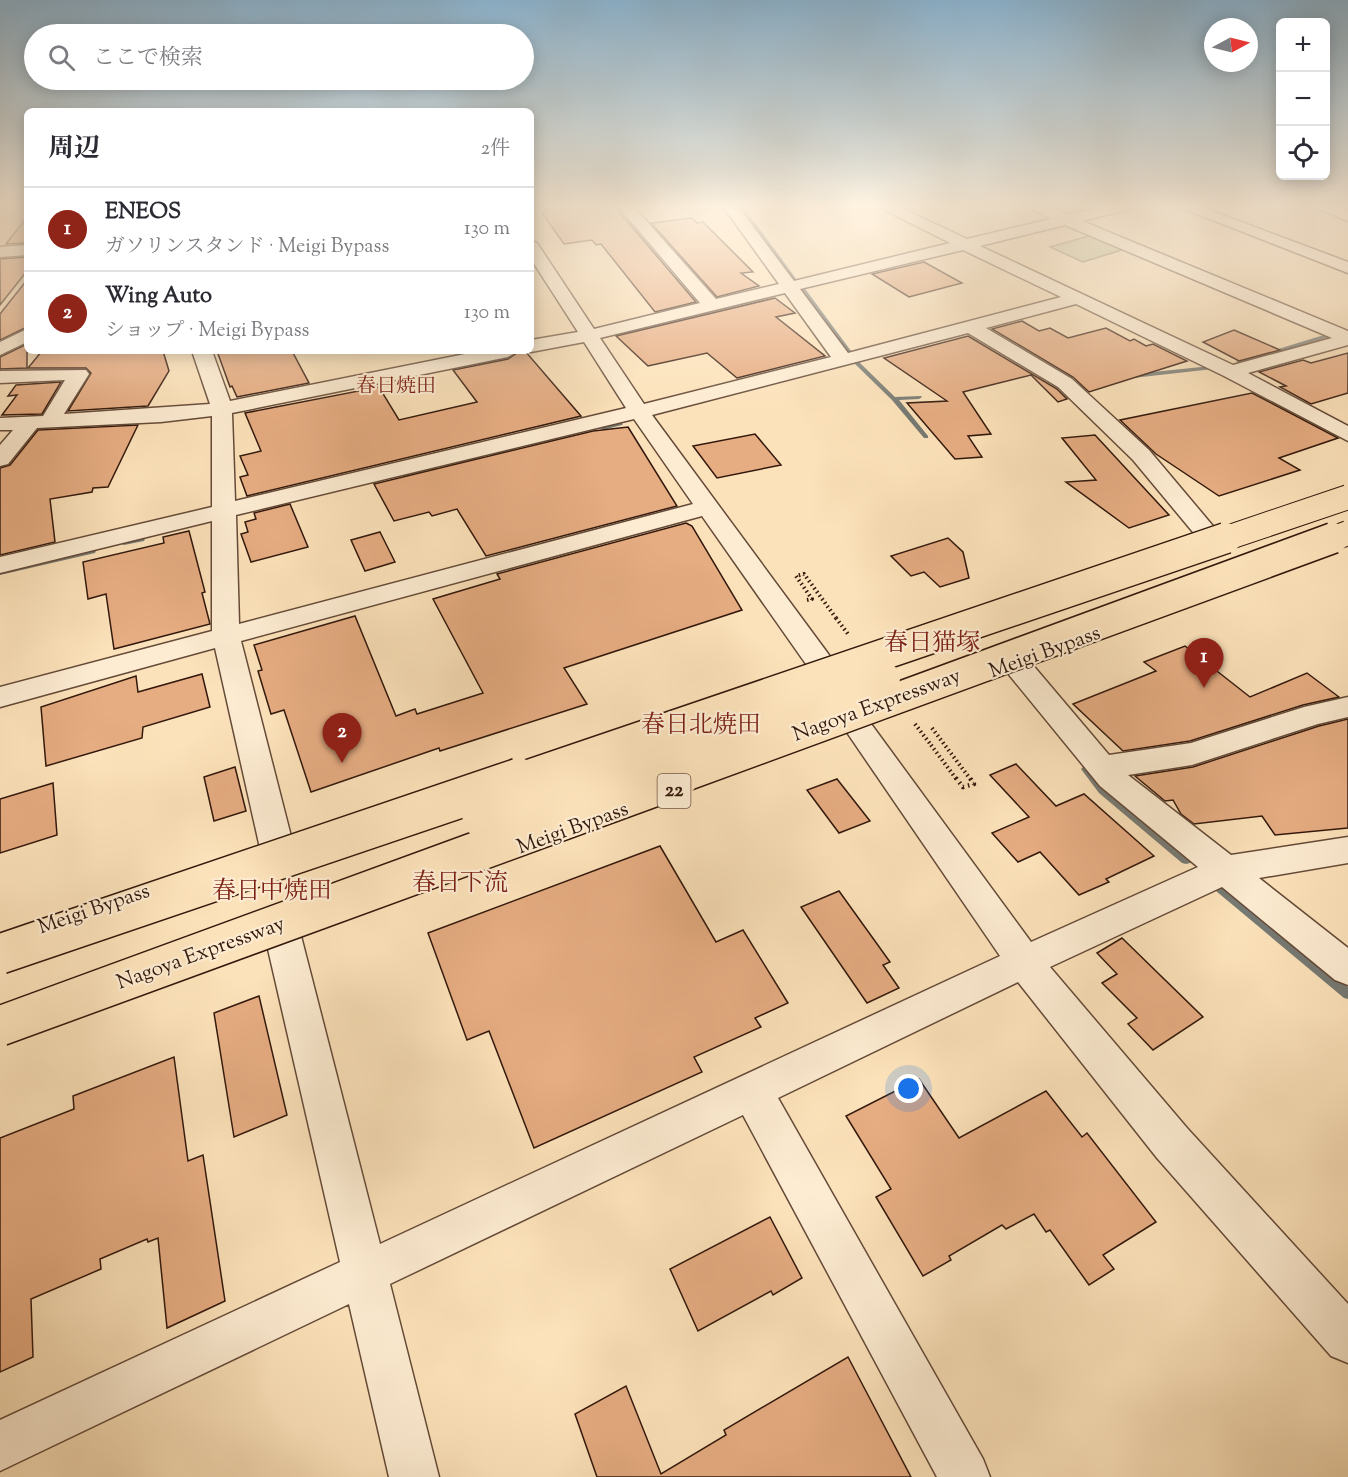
<!DOCTYPE html>
<html lang="ja">
<head>
<meta charset="utf-8">
<style>
	body { margin:0; font-family:"Sorts Mill Goudy","Noto Serif JP",serif; background:#f2f2f3; color:#2b2b33 }
	.controls { position:absolute; right:18px; top:18px; display:grid; overflow:hidden; border-radius:9px; box-shadow:0 3px 15px #0003 }
	.controls button { width:54px; height:54px; display:grid; place-items:center; padding:0; border:0; border-bottom:2px solid #e1e1e2; background:#fff; color:#2b2b33; font:30px sans-serif }
	.compass { position:absolute; left:1204px; top:18px; width:54px; height:54px; border-radius:50%; background:#fff; box-shadow:0 3px 15px #0003; rotate:83deg }
	.you { position:absolute; left:909px; top:1089px; width:21px; height:21px; margin:-15px; border:4px solid #fff; border-radius:50%; background:#1a73e8; box-shadow:0 0 0 9px #1a73e833 }
	.badge { display:grid; place-items:center; width:39px; height:39px; border-radius:50%; background:#8f2418; color:#fff; font-size:20px; font-weight:700 }
	.pin { position:absolute; translate:-50% -50px; filter:drop-shadow(0 2px 3px #0008) }
	.pin::after { content:''; position:absolute; top:32px; width:21px; height:18px; background:inherit; clip-path:polygon(0 0,100% 0,50% 100%) }
	.list { margin:0; padding:0; list-style:none }
	h2 { display:flex; justify-content:space-between; align-items:center; height:78px; margin:0; padding:0 24px; font-size:26px }
	h2 small { font-size:20px; font-weight:400; color:#7c7c81 }
	.list li { display:grid; grid-template-columns:39px 1fr auto; gap:18px; align-items:center; box-sizing:border-box; height:84px; padding:0 24px; border-top:2px solid #e1e1e2 }
	.list b { display:block; font-size:22px; white-space:nowrap }
	.list p { margin:0; font-size:20px; white-space:nowrap; color:#7c7c81 }
	.list em { font-size:20px; font-style:normal; color:#7c7c81 }
	.icon { flex:none; width:33px; height:33px; fill:none; stroke:currentColor; stroke-width:2; stroke-linecap:round; stroke-linejoin:round }
	.map { position:relative; flex:none; width:1348px; height:1477px; overflow:hidden }
	.search { position:absolute; background:#fff; box-shadow:0 3px 15px #0003; left:24px; top:24px; width:510px; height:66px; display:flex; align-items:center; gap:15px; box-sizing:border-box; padding:0 21px; border-radius:33px; color:#7c7c81; font-size:22px }
	.panel { position:absolute; background:#fff; box-shadow:0 3px 15px #0003; left:24px; top:108px; width:510px; height:246px; border-radius:9px }
	.map>svg:first-child { display:block }
	.green { fill:#bec390; stroke:#786e4e; stroke-width:1.5 }
	.lines { fill:none; stroke-linecap:round; stroke-linejoin:round }
	.stream { fill:#767a74; fill-rule:evenodd }
	.building { fill:#e6ac82; stroke:#32180c; stroke-width:1.5 }
	.minor-casing { stroke:#644a38; stroke-width:3 }
	.highway-casing { stroke:#32180c; stroke-width:3 }
	.path-far1 { stroke:#32180c; stroke-width:4; stroke-dasharray:1.5 3; stroke-linecap:butt }
	.path { stroke:#32180c; stroke-width:4.5; stroke-dasharray:1.5 4; stroke-linecap:butt }
	.minor { fill:#fdecd2; fill-rule:evenodd }
	.highway { fill:#fce2ba; fill-rule:evenodd }
	.highway-bridge-far2-casing { stroke:#32180c; stroke-width:26; stroke-linecap:butt }
	.highway-bridge-far1-casing { stroke:#32180c; stroke-width:33; stroke-linecap:butt }
	.highway-bridge-casing { stroke:#32180c; stroke-width:42; stroke-linecap:butt }
	.path-bridge { stroke:#32180c; stroke-width:4; stroke-dasharray:1.5 3; stroke-linecap:butt }
	.highway-bridge-far2 { stroke:#fce2ba; stroke-width:24 }
	.highway-bridge-far1 { stroke:#fce2ba; stroke-width:30 }
	.highway-bridge { stroke:#fce2ba; stroke-width:39 }
	.labels { text-anchor:middle; dominant-baseline:central; stroke-width:4.5; stroke-linejoin:round; paint-order:stroke }
	.far-quarter-label { font-size:20px; fill:#7a1f14; stroke:#fdecd2 }
	.shield { fill:#fdecd2; stroke:#6f5847; stroke-width:1.5 }
	.shield-label { font-size:20px; font-weight:bold; fill:#32180c }
	.street-label { font-size:21px; fill:#32180c; stroke:#fdecd2 }
	.quarter-label { font-size:24px; fill:#7a1f14; stroke:#fdecd2 }
</style>
</head>
<body>
<div class="map">
<svg width="1348" height="1477" viewBox="0 0 1348 1477">
	<rect width="100%" height="100%" fill="#fce2ba"/>
	<filter id="stains"><feTurbulence type="fractalNoise" baseFrequency=".00333" numOctaves="4"/><feColorMatrix values="0 0 0 0 .2 0 0 0 0 .09 0 0 0 0 .02 0 0 0 .5 -.17"/></filter>
	<radialGradient id="worn" r=".72"><stop offset=".6" stop-color="#630" stop-opacity="0"/><stop offset="1" stop-color="#630" stop-opacity=".3"/></radialGradient>
	<polygon class="green" points="1092,235 1125,249 1083,262 1050,247"/>
	<g class="lines">
		<g class="stream">
			<polygon points="737,205 742,205 797,280 797,282 793,282"/>
			<polygon points="799,286 803,286 854,355 854,357 850,357 799,288"/>
			<polygon points="1324,335 1327,337 1326,338 1240,363 1235,362"/>
			<polygon points="855,362 859,362 895,397 921,396 922,397 919,399 899,400 928,436 928,438 924,438 892,400 855,364"/>
			<polygon points="1211,366 1213,367 1213,369 1133,378 1130,376 1133,374"/>
			<polygon points="620,422 623,424 622,425 603,430 600,428"/>
			<polygon points="554,438 557,440 548,444 545,442"/>
			<polygon points="515,448 518,450 517,451 495,456 492,454"/>
			<polygon points="479,456 481,457 481,459 447,468 444,466"/>
			<polygon points="434,467 437,469 436,470 405,478 402,476"/>
			<polygon points="141,537 145,539 144,541 124,545 120,543 121,541"/>
			<polygon points="92,549 96,551 95,553 0,575 0,571"/>
			<polygon points="1086,766 1089,767 1105,787 1190,857 1191,860 1190,863 1186,864 1182,863 1099,793 1081,769 1083,767"/>
			<polygon points="1220,884 1224,885 1348,987 1348,999 1344,998 1216,891 1215,888 1216,885"/>
		</g>
	</g>
	<g class="building">
		<polygon points="571,205 615,207 696,302 655,312 601,244 596,245 592,240 564,244 542,213 547,212 544,209"/>
		<polygon points="27,217 27,243 6,244"/>
		<polygon points="692,218 697,223 703,222 753,272 741,273 759,286 717,297 651,223"/>
		<polygon points="27,257 27,271 0,305 0,259"/>
		<polygon points="924,262 962,283 909,297 872,274"/>
		<polygon points="27,280 27,327 0,340 0,314"/>
		<polygon points="775,298 795,313 776,317 825,356 737,378 707,353 648,366 616,336"/>
		<polygon points="1022,321 1039,331 1050,328 1068,338 1106,328 1130,341 1134,339 1146,346 1153,344 1187,361 1089,392 1073,377 992,329"/>
		<polygon points="1234,330 1280,350 1239,361 1203,342"/>
		<polygon points="968,336 1057,389 1067,399 1058,402 1031,375 963,392 991,434 968,436 982,457 955,459 907,403 947,401 884,358"/>
		<polygon points="27,344 27,368 0,369 0,357"/>
		<polygon points="42,351 163,351 169,371 148,406 68,411 91,373 86,368 28,368"/>
		<polygon points="217,351 292,351 309,383 237,397 232,386 230,387"/>
		<polygon points="520,351 525,351 581,416 247,496 240,477 248,475 240,456 261,451 245,413 379,387 399,420 477,402 453,370 508,359"/>
		<polygon points="1348,353 1348,393 1311,404 1280,387 1286,386 1259,372 1303,360 1311,363"/>
		<polygon points="61,382 42,414 2,415 17,395 8,396 16,385"/>
		<polygon points="1252,393 1338,438 1279,458 1300,470 1219,496 1156,454 1120,420"/>
		<polygon points="138,425 108,487 93,488 92,492 50,499 55,542 0,555 0,468 10,465 38,430"/>
		<polygon points="628,427 677,506 486,556 457,509 432,516 429,512 394,521 374,484 593,431"/>
		<polygon points="755,434 781,465 717,478 693,446"/>
		<polygon points="1095,435 1169,515 1129,528 1066,482 1096,480 1062,438"/>
		<polygon points="290,504 308,547 251,562 241,534 248,532 245,522 256,519 254,513"/>
		<polygon points="686,523 692,526 742,610 564,668 587,704 440,751 439,748 311,792 284,710 271,714 258,671 262,670 254,645 355,616 396,716 415,709 417,714 483,693 433,599 500,579 497,574"/>
		<polygon points="189,531 205,592 202,593 210,624 114,649 106,594 88,599 83,562 164,543 163,537"/>
		<polygon points="380,532 395,562 365,571 351,540"/>
		<polygon points="948,538 963,552 969,578 940,587 924,572 911,576 891,556"/>
		<polygon points="1185,646 1250,697 1307,673 1339,697 1303,705 1190,741 1123,751 1073,704 1156,671 1144,662"/>
		<polygon points="202,674 210,707 143,727 142,738 46,766 41,707 136,676 138,692"/>
		<polygon points="1348,719 1348,828 1275,835 1262,816 1194,824 1181,814 1173,800 1165,801 1135,776 1193,767 1319,726"/>
		<polygon points="1016,764 1056,806 1084,794 1154,856 1106,879 1109,882 1079,895 1040,852 1018,862 992,833 1029,817 990,775"/>
		<polygon points="235,767 246,811 214,821 204,777"/>
		<polygon points="837,779 870,821 839,833 807,790"/>
		<polygon points="53,783 57,835 0,853 0,799"/>
		<polygon points="660,846 716,942 743,930 788,1003 755,1018 761,1027 694,1057 702,1072 534,1148 489,1031 467,1040 428,933"/>
		<polygon points="839,891 890,962 883,965 899,988 867,1003 801,907"/>
		<polygon points="1122,938 1203,1017 1153,1050 1128,1024 1137,1018 1102,983 1117,974 1097,953"/>
		<polygon points="259,996 287,1115 234,1137 214,1013"/>
		<polygon points="174,1057 188,1161 203,1155 225,1301 167,1328 158,1238 148,1242 147,1239 100,1259 101,1269 31,1299 33,1357 0,1372 0,1138 74,1109 73,1096"/>
		<polygon points="919,1079 959,1138 1046,1091 1082,1137 1087,1133 1156,1222 1103,1255 1114,1269 1089,1285 1050,1230 1046,1232 1034,1214 1006,1229 1002,1225 949,1256 951,1260 923,1276 876,1197 891,1189 846,1116"/>
		<polygon points="770,1217 802,1278 773,1295 771,1291 698,1331 670,1269"/>
		<polygon points="848,1357 911,1477 597,1477 575,1414 626,1386 661,1474 726,1435 724,1430"/>
	</g>
	<g class="lines">
		<defs>
			<g id="minor">
				<path d="M617 205H632L716 299 779 284 722 205H737L794 281 950 243 875 205H895L967 239 1051 219 1024 205H1045L1068 215 1109 205H1136L1134 208 1082 221 1348 331V345L1248 373 1348 426V441L1224 376 1076 304 986 328 1072 379 1149 450 1218 532 1215 537 1206 539 1197 537 1133 460 1058 387 968 333 652 415 829 655 866 717 1031 942 1198 867 1100 786 1006 671 1002 664 1006 657 1016 655 1026 657 1109 755 1191 743 1304 707 1348 697V717L1318 724 1192 765 1128 775 1231 855 1348 837V863L1259 878 1348 948V985L1335 980 1222 887 1050 967 1187 1128 1348 1304V1363L1331 1356 1157 1158 1018 982 778 1098 983 1459 990 1477H937L743 1115 390 1284 439 1477H389L349 1304 0 1471V1420L340 1262 265 936 270 925 283 921 296 925 301 936 380 1244 1000 956 846 731 808 667 702 516 241 641 294 848 289 857 277 861 265 857 260 848 215 648 0 707V687L212 631V521L0 573V557L212 507V416L161 422 37 428 8 464 0 466V445L13 430H0V418L43 416 65 380 0 383V371L86 370 89 374 64 414 210 404 192 351H212L230 401 480 351H518L508 357 232 413 235 501 626 408 584 342 531 352 528 351H531V340L578 332 531 259V241L537 243 594 329 700 303ZM1065 225 1332 338 1233 365 980 246ZM963 250 1061 297 848 353 800 289ZM785 293 831 357 644 404 600 338ZM634 419 693 504 239 624 236 515Z"/>
				<polygon points="1174,205 1196,205 1348,262 1348,273"/>
				<polygon points="1311,205 1333,205 1348,211 1348,221"/>
				<polygon points="27,245 27,255 0,257 0,247"/>
				<polygon points="27,329 27,342 0,355 0,342"/>
			</g>
			<polygon id="highway" points="482,804 495,808 500,818 495,828 0,1009 0,973"/>
		</defs>
		<use href="#minor" class="minor-casing"/>
		<use href="#highway" class="highway-casing"/>
		<g class="path-far1">
			<polyline points="807,600 812,599 796,576 804,574 836,618"/>
			<polyline points="932,728 971,780"/>
			<polyline points="931,745 957,780"/>
		</g>
		<polyline class="path" points="956,778 963,787 974,784 970,778"/>
		<use href="#minor" class="minor"/>
		<use href="#highway" class="highway"/>
		<defs>
			<g id="highway-bridge-far2">
				<polyline points="1221,540 1348,497"/>
				<polyline points="1329,540 1348,533"/>
			</g>
			<g id="highway-bridge-far1">
				<polyline points="514,780 1226,538"/>
				<polyline points="593,780 885,678"/>
				<polyline points="674,780 1333,538"/>
			</g>
			<g id="highway-bridge">
				<polyline points="482,818 597,778"/>
				<polyline points="0,954 519,778"/>
				<polyline points="0,1026 678,778"/>
			</g>
		</defs>
		<use href="#highway-bridge-far2" class="highway-bridge-far2-casing"/>
		<use href="#highway-bridge-far1" class="highway-bridge-far1-casing"/>
		<use href="#highway-bridge" class="highway-bridge-casing"/>
		<g class="path-bridge">
			<polyline points="836,618 848,634"/>
			<polyline points="915,724 931,745"/>
		</g>
		<use href="#highway-bridge-far2" class="highway-bridge-far2"/>
		<use href="#highway-bridge-far1" class="highway-bridge-far1"/>
		<use href="#highway-bridge" class="highway-bridge"/>
	</g>
	<linearGradient id="sky" x2="0" y2="1"><stop stop-color="#8cb7d5"/><stop offset="0.5" stop-color="#fef2e0"/><stop offset="1" stop-color="#fef2e0" stop-opacity="0"/></linearGradient>
	<rect width="1348" height="412" fill="url(#sky)"/>
	<g class="labels">
		<g class="far-quarter-label">
			<text x="396" y="387">春日焼田</text>
		</g>
		<rect class="shield" x="657.5" y="774" width="33" height="34" rx="4.5"/>
		<g class="shield-label">
			<text x="674" y="791">22</text>
		</g>
		<g class="street-label">
			<text transform="translate(1045 653) rotate(-20)">Meigi Bypass</text>
			<text transform="translate(877 706) rotate(-20)">Nagoya Expressway</text>
			<text transform="translate(573 829) rotate(-20)">Meigi Bypass</text>
			<text transform="translate(94 910) rotate(-19)">Meigi Bypass</text>
			<text transform="translate(201 954) rotate(-20)">Nagoya Expressway</text>
		</g>
		<g class="quarter-label">
			<text x="932" y="644">春日猫塚</text>
			<text x="701" y="726">春日北焼田</text>
			<text x="460" y="884">春日下流</text>
			<text x="272" y="892">春日中焼田</text>
		</g>
	</g>
	<rect width="100%" height="100%" filter="url(#stains)"/>
	<rect width="100%" height="100%" fill="url(#worn)"/>
</svg>
<div class="controls">
<button>+</button>
<button>−</button>
<button><svg class="icon" aria-label="locate" viewBox="0 0 24 24"><circle cx="12" cy="12" r="6"/><path d="M12 2v4M12 18v4M2 12h4M18 12h4"/></svg></button>
</div>
<svg class="compass" viewBox="-18 -18 36 36"><path d="M0-13l5 13h-10z" fill="#e53935"/><path d="M0 13l5-13h-10z" fill="#7c7c81"/></svg>
<div class="you"></div>
<div class="pin badge" style="left:1204px;top:688px">1</div>
<div class="pin badge" style="left:342px;top:763px">2</div>
<div class="search"><svg class="icon" aria-label="search" viewBox="0 0 24 24"><circle cx="10" cy="10" r="6"/><path d="M15 15l6 6"/></svg>ここで検索</div>
<section class="panel">
<h2>周辺<small>2件</small></h2>
<ul class="list">
<li><span class="badge">1</span><div><b>ENEOS</b><p>ガソリンスタンド · Meigi Bypass</p></div><em>130 m</em></li>
<li><span class="badge">2</span><div><b>Wing Auto</b><p>ショップ · Meigi Bypass</p></div><em>130 m</em></li>
</ul>
</section>
</div>
</body>
</html>
